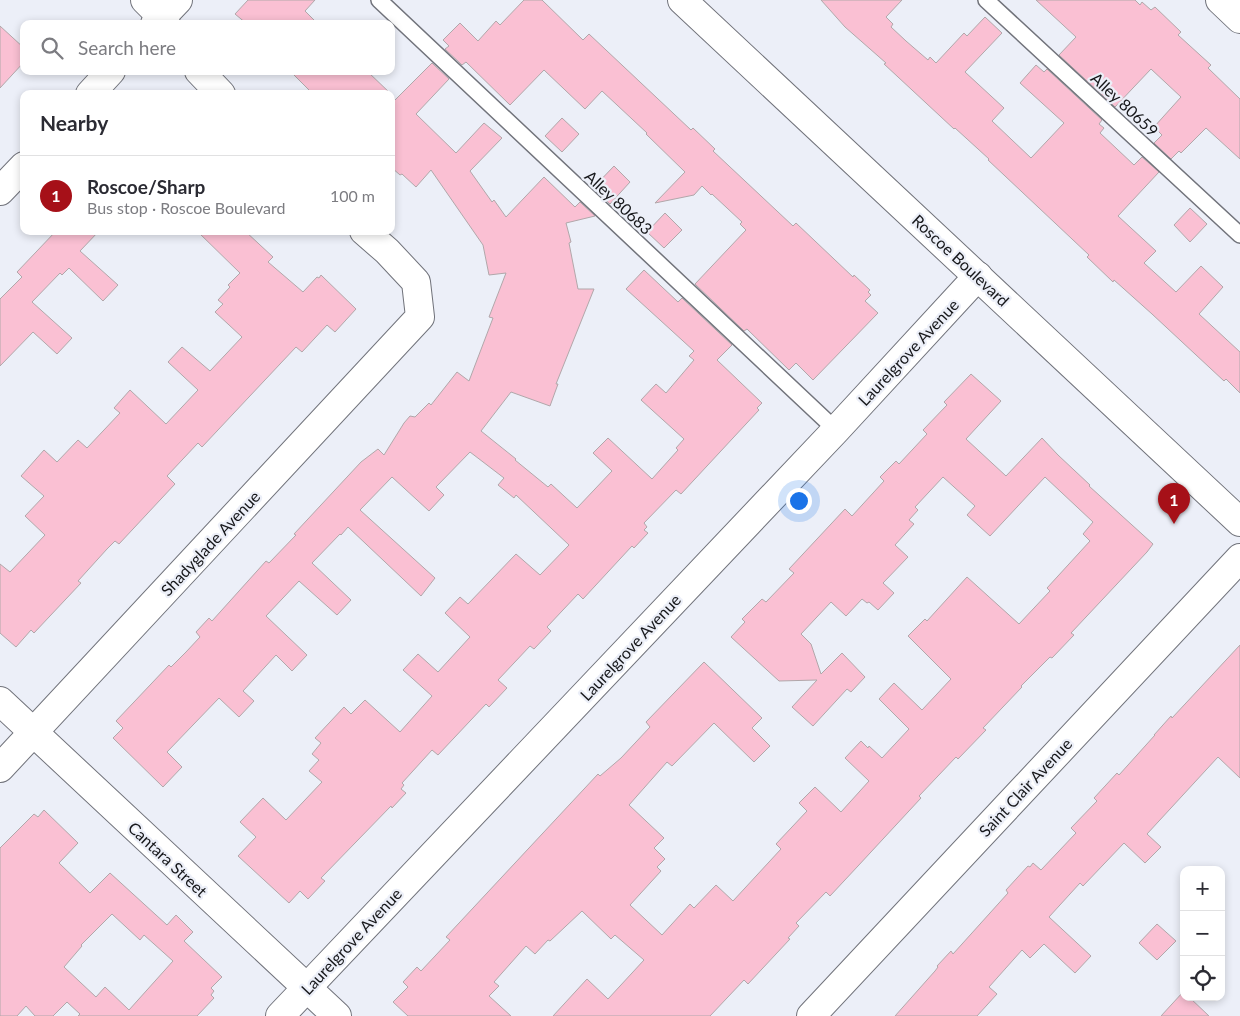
<!DOCTYPE html>
<html lang="en">
<head>
<meta charset="utf-8">
<style>
	body { margin:0; font-family:Lato,sans-serif; background:#f2f2f3; color:#2b2b33 }
	.controls { position:absolute; right:15px; bottom:15px; display:grid; overflow:hidden; border-radius:10px; box-shadow:0 2px 8px #0003 }
	.controls button { width:45px; height:45px; display:grid; place-items:center; padding:0; border:0; border-bottom:1px solid #e1e1e2; background:#fff; color:#2b2b33; font:25px sans-serif }
	.you { position:absolute; left:798px; top:500px; width:18px; height:18px; margin:-12px; border:4px solid #fff; border-radius:50%; background:#1a73e8; box-shadow:0 0 0 8px #1a73e833 }
	.badge { display:grid; place-items:center; width:32px; height:32px; border-radius:50%; background:#a61018; color:#fff; font-size:16px; font-weight:700 }
	.pin { position:absolute; translate:-50% -41px; filter:drop-shadow(0 1px 2px #0008) }
	.pin::after { content:''; position:absolute; top:26px; width:18px; height:15px; background:inherit; clip-path:polygon(0 0,100% 0,50% 100%) }
	.list { margin:0; padding:0; list-style:none }
	h2 { display:flex; justify-content:space-between; align-items:center; height:65px; margin:0; padding:0 20px; font-size:21px }
	h2 small { font-size:16px; font-weight:400; color:#7c7c81 }
	.list li { display:grid; grid-template-columns:32px 1fr auto; gap:15px; align-items:center; box-sizing:border-box; height:80px; padding:0 20px; border-top:1px solid #e1e1e2 }
	.list b { display:block; font-size:19px; white-space:nowrap }
	.list p { margin:0; font-size:16px; white-space:nowrap; color:#7c7c81 }
	.list em { font-size:16px; font-style:normal; color:#7c7c81 }
	.icon { flex:none; width:28px; height:28px; fill:none; stroke:currentColor; stroke-width:2; stroke-linecap:round; stroke-linejoin:round }
	.map { position:relative; flex:none; width:1240px; height:1016px; overflow:hidden }
	.search { position:absolute; background:#fff; box-shadow:0 2px 8px #0003; left:20px; top:20px; width:375px; height:55px; display:flex; align-items:center; gap:12px; box-sizing:border-box; padding:0 18px; border-radius:10px; color:#7c7c81; font-size:19px }
	.panel { position:absolute; background:#fff; box-shadow:0 2px 8px #0003; left:20px; top:90px; width:375px; height:145px; border-radius:10px }
	.map>svg:first-child { display:block }
	.building { fill:#fac0d3; stroke:#b1a7aa; fill-rule:evenodd }
	.lines { fill:none; stroke-linecap:round; stroke-linejoin:round }
	.service-casing { stroke:#71737b; stroke-width:18 }
	.minor-casing { stroke:#71737b; stroke-width:30 }
	.primary-casing { stroke:#71737b; stroke-width:30 }
	.service { stroke:#fff; stroke-width:15 }
	.minor { stroke:#fff; stroke-width:28 }
	.primary { stroke:#fff; stroke-width:28 }
	.labels { text-anchor:middle; dominant-baseline:central; stroke-width:4.5; stroke-linejoin:round; paint-order:stroke }
	.street-label { font-size:16px; fill:#16171a; stroke:#eceff8 }
</style>
</head>
<body>
<div class="map">
<svg width="1240" height="1016" viewBox="0 0 1240 1016">
	<rect width="100%" height="100%" fill="#eceff8"/>
	<g class="building">
		<polygon points="248,0 315,0 305,11 318,24 247,24 235,14"/>
		<polygon points="524,0 542,0 583,40 589,34 691,130 693,128 715,149 713,151 793,226 796,223 853,277 854,275 870,290 868,292 871,295 865,301 878,313 813,380 796,363 789,370 747,329 744,331 695,284 746,230 740,224 742,222 712,194 711,195 702,186 694,195 655,203 685,172 646,134 647,133 602,91 585,109 544,70 510,105 466,62 462,65 445,49 449,46 443,40 460,23 478,41 496,21 500,25"/>
		<polygon points="821,0 902,0 886,17 893,24 891,27 906,41 928,60 930,57 936,63 964,33 967,36 985,17 1002,33 965,72 1004,108 992,121 1031,158 1064,123 1020,83 1036,65 1044,72 1047,69 1102,120 1099,124 1104,128 1100,133 1134,165 1142,157 1159,172 1118,216 1156,251 1144,263 1176,292 1201,266 1223,287 1199,314 1240,352 1240,393 1226,379 1224,381 1152,314 1114,280 1113,282 1087,257 1089,255 988,160 989,159 955,128 954,129 884,64 886,63 845,27"/>
		<polygon points="1036,0 1135,0 1140,5 1142,2 1151,10 1155,7 1181,32 1178,35 1211,65 1208,68 1240,99 1240,159 1206,128 1181,153 1179,151 1171,159 1154,143 1162,135 1154,127 1181,97 1151,69 1115,107 1059,55 1076,37"/>
		<polygon points="0,26 24,48 24,62 0,88"/>
		<polygon points="432,63 449,79 416,114 456,153 484,123 502,138 470,171 492,202 494,200 506,217 544,177 575,207 580,202 595,216 566,223 571,242 569,243 578,289 594,289 556,384 558,384 550,406 511,392 481,431 516,459 515,460 548,487 551,484 577,508 612,471 593,453 608,438 652,479 678,450 676,448 684,439 641,400 656,384 666,393 694,360 689,356 694,351 626,289 644,270 678,302 682,298 732,345 717,360 762,403 757,408 759,410 681,494 676,490 644,523 647,527 644,530 648,533 634,548 632,546 583,599 578,594 547,627 551,631 534,649 530,646 498,680 507,688 489,707 486,704 438,755 432,750 402,783 404,785 401,789 406,793 392,808 391,806 321,878 325,881 308,899 300,891 289,903 238,856 256,837 240,822 263,798 286,820 322,782 309,771 319,760 312,754 321,743 315,738 344,707 351,714 365,700 400,732 432,696 403,670 418,654 438,672 470,637 445,613 460,597 468,604 516,554 540,575 569,545 516,495 514,498 498,485 504,478 470,452 436,487 444,495 429,511 392,477 360,510 435,578 421,596 348,527 341,535 340,534 312,563 351,600 337,615 299,581 266,616 307,655 292,671 276,655 243,691 254,701 239,717 219,698 167,752 182,767 163,787 113,738 123,728 116,721 169,665 171,667 186,652 200,637 196,632 209,618 212,621 266,561 269,563 296,535 294,534 361,462 378,449 384,455 404,423 410,416 415,417 429,403 431,405 457,372 469,381 493,318 489,317 506,273 489,275 483,245 431,170 416,187 402,174 400,175 391,167 391,104"/>
		<polygon points="290,71 367,71 391,94 313,94"/>
		<polygon points="562,118 579,134 562,152 545,136"/>
		<polygon points="614,166 630,182 610,204 593,188"/>
		<polygon points="1190,208 1207,224 1190,242 1174,225"/>
		<polygon points="665,213 682,230 664,248 647,232"/>
		<polygon points="56,231 99,231 80,251 118,285 103,301 69,268 62,275 60,273 32,302 72,338 57,354 33,332 0,366 0,299 22,277 17,272"/>
		<polygon points="197,231 245,231 273,257 268,262 303,292 317,277 319,278 321,275 356,309 335,332 327,325 302,352 296,347 202,447 198,443 167,476 175,484 119,544 115,541 107,549 78,581 81,583 34,633 31,630 16,647 0,633 0,564 10,572 45,535 25,516 44,496 21,476 44,450 57,462 78,440 87,448 120,413 114,408 130,390 166,424 198,390 168,362 182,347 210,371 242,337 215,312 223,304 218,300 230,287 228,285 240,273"/>
		<polygon points="971,374 1001,401 966,439 1006,476 1042,438 1058,455 1090,485 1089,486 1153,544 1147,552 1071,633 1074,635 1052,658 1050,657 1021,686 1022,687 983,728 986,730 958,759 956,757 919,796 921,798 858,866 830,896 826,892 796,923 799,926 788,938 790,939 748,984 744,980 710,1016 553,1016 587,979 608,999 644,960 615,935 611,939 582,911 550,941 548,940 535,954 526,946 494,982 499,986 489,996 511,1016 408,1016 393,1002 408,987 403,982 417,967 421,971 450,940 446,937 598,774 600,776 621,758 650,727 646,722 704,662 762,718 752,728 770,746 754,762 714,723 672,766 667,762 629,805 664,838 654,848 665,859 657,867 661,871 630,905 662,935 690,904 694,908 716,885 733,901 781,849 776,844 807,811 799,803 815,787 841,812 869,781 845,758 861,741 868,748 869,746 882,758 909,729 879,699 894,683 922,710 951,679 908,636 925,619 927,621 967,577 1019,624 1050,591 1047,588 1090,541 1083,534 1093,522 1045,477 990,536 967,515 975,506 943,477 915,507 918,510 909,520 914,524 895,545 908,557 883,583 894,593 878,610 869,602 867,603 862,599 846,616 831,602 801,634 811,644 821,674 842,653 865,677 851,692 847,689 813,726 792,707 817,680 779,681 731,637 745,622 742,619 762,599 766,602 794,573 789,569 845,509 852,516 884,481 880,477 896,461 899,464 927,434 923,430 947,405 944,402"/>
		<polygon points="1240,645 1240,778 1218,757 1147,834 1161,847 1145,863 1124,843 1083,886 1080,883 1049,917 1091,956 1075,973 1044,944 1030,958 1022,950 989,987 997,994 977,1016 895,1016 935,971 938,967 937,966 951,951 953,954 1008,893 1006,890 1028,866 1030,867 1033,863 1041,870 1076,833 1071,828 1097,801 1094,798 1117,773 1119,775 1155,735 1154,735 1171,716 1172,718"/>
		<path d="M44 810 78 843 59 863 90 893 110 873 167 925 176 915 193 932 184 941 222 977 211 988 214 991 211 995 214 998 197 1016H78L80 1014 67 1002 53 1016H35L26 1006 17 1016H0V848L34 814 38 817ZM112 914 140 940 144 935 173 961 129 1010 105 987 96 997 64 967 82 946 81 945Z"/>
		<polygon points="1157,924 1176,941 1157,960 1139,943"/>
		<polygon points="1183,992 1184,997 1189,997 1209,1016 1161,1016"/>
	</g>
	<g class="lines">
		<defs>
			<g id="service">
				<polyline points="379,0 836,430"/>
				<polyline points="986,0 1240,235"/>
			</g>
			<g id="minor">
				<polyline points="145,0 162,17 166,24"/>
				<polyline points="1220,0 1240,19"/>
				<polyline points="155,24 178,0"/>
				<polyline points="199,71 221,94"/>
				<polyline points="90,94 111,71"/>
				<polyline points="0,191 24,166"/>
				<polyline points="0,701 337,1016"/>
				<polyline points="0,768 420,317 416,282 387,251 364,231"/>
				<polyline points="280,1016 836,430 978,276"/>
				<polyline points="811,1016 1240,558"/>
			</g>
			<polyline id="primary" points="682,0 1240,522"/>
		</defs>
		<use href="#service" class="service-casing"/>
		<use href="#minor" class="minor-casing"/>
		<use href="#primary" class="primary-casing"/>
		<use href="#service" class="service"/>
		<use href="#minor" class="minor"/>
		<use href="#primary" class="primary"/>
	</g>
	<g class="labels">
		<g class="street-label">
			<text transform="translate(1125 104) rotate(43)">Alley 80659</text>
			<text transform="translate(619 202) rotate(43)">Alley 80683</text>
			<text transform="translate(961 260) rotate(43)">Roscoe Boulevard</text>
			<text transform="translate(908 352) rotate(-47)">Laurelgrove Avenue</text>
			<text transform="translate(210 543) rotate(-47)">Shadyglade Avenue</text>
			<text transform="translate(630 647) rotate(-47)">Laurelgrove Avenue</text>
			<text transform="translate(1025 787) rotate(-47)">Saint Clair Avenue</text>
			<text transform="translate(168 859) rotate(43)">Cantara Street</text>
			<text transform="translate(351 941) rotate(-47)">Laurelgrove Avenue</text>
		</g>
	</g>
</svg>
<div class="controls">
<button>+</button>
<button>−</button>
<button><svg class="icon" aria-label="locate" viewBox="0 0 24 24"><circle cx="12" cy="12" r="6"/><path d="M12 2v4M12 18v4M2 12h4M18 12h4"/></svg></button>
</div>
<div class="you"></div>
<div class="pin badge" style="left:1174px;top:524px">1</div>
<div class="search"><svg class="icon" aria-label="search" viewBox="0 0 24 24"><circle cx="10" cy="10" r="6"/><path d="M15 15l6 6"/></svg>Search here</div>
<section class="panel">
<h2>Nearby<small></small></h2>
<ul class="list">
<li><span class="badge">1</span><div><b>Roscoe/Sharp</b><p>Bus stop · Roscoe Boulevard</p></div><em>100 m</em></li>
</ul>
</section>
</div>
</body>
</html>
